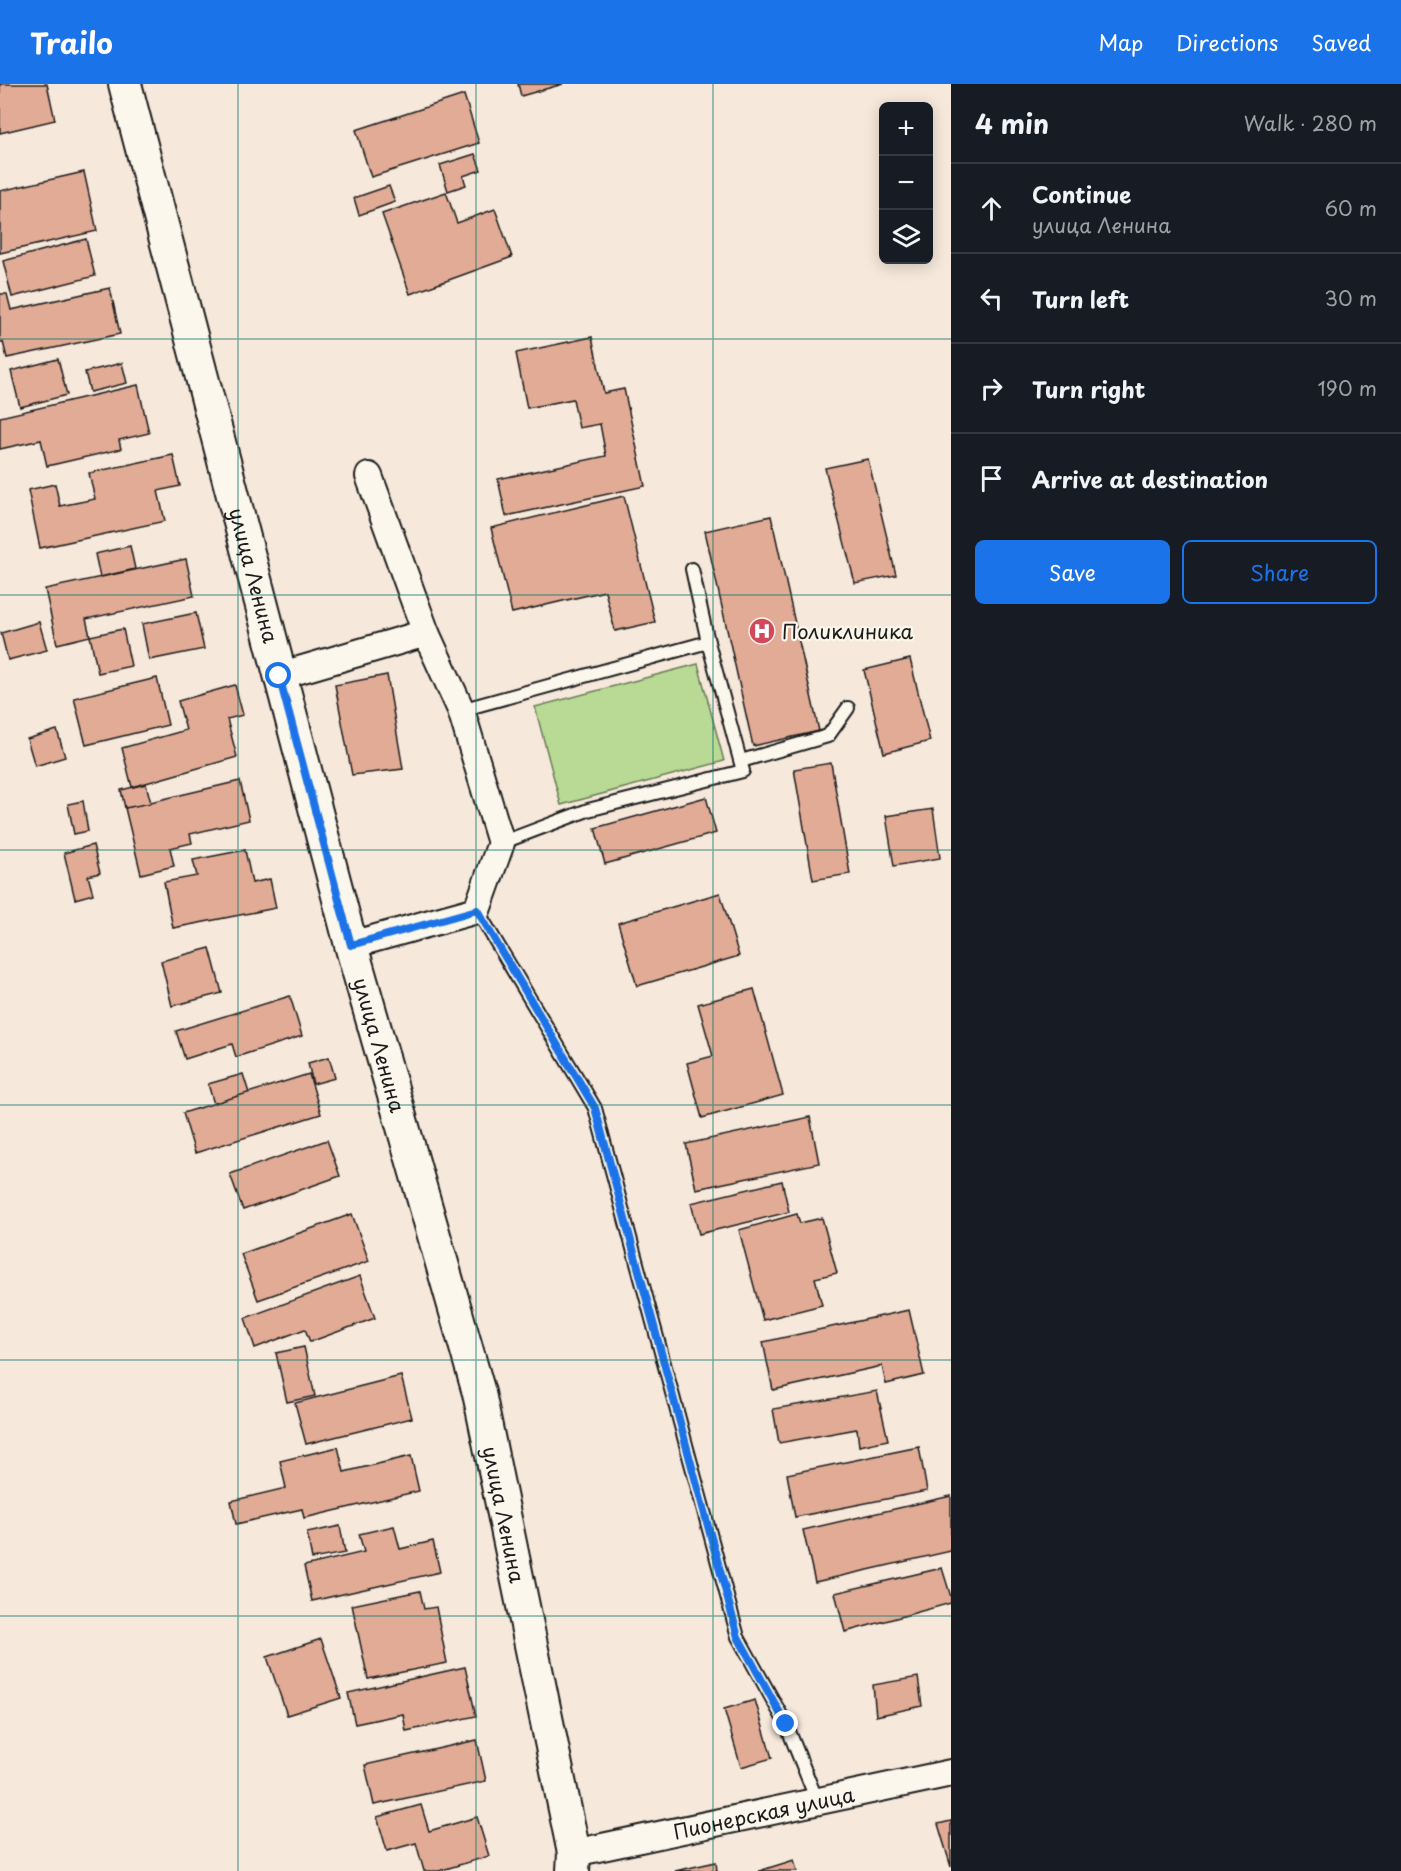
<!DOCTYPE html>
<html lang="en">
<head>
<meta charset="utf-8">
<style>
	body { margin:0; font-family:"Playpen Sans",sans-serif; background:#242831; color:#f1f3f6 }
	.controls { position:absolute; right:18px; top:18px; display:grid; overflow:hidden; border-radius:9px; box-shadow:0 3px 15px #0003 }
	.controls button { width:54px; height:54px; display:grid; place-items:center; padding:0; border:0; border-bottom:2px solid #363941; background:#171b24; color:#f1f3f6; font:30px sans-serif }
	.stop { position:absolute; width:18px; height:18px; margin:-14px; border:4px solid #1a73e8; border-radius:50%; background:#fff }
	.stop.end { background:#1a73e8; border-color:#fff; box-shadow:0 2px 6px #0008 }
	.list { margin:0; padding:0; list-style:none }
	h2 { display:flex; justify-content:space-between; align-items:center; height:78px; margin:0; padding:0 24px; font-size:26px }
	h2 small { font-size:20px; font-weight:400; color:#9ea1a6 }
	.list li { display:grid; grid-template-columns:39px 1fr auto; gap:18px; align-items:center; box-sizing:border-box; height:90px; padding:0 24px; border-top:2px solid #363941 }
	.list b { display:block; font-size:22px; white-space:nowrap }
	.list p { margin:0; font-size:20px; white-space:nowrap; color:#9ea1a6 }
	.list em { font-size:20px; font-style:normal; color:#9ea1a6 }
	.actions { display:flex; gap:12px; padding:18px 24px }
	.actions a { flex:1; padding:14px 0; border:2px solid #1a73e8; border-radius:9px; text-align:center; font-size:21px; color:#1a73e8 }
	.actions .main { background:#1a73e8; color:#fff }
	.icon { flex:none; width:33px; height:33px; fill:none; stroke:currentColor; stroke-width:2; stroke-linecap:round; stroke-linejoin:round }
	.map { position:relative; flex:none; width:951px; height:1787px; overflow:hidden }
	header { display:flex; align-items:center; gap:36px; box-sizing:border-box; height:84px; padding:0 30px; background:#1a73e8; color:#fff }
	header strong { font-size:28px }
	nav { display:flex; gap:33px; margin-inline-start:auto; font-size:21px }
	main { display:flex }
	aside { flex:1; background:#171b24 }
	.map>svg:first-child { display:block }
	.green { fill:#b8da94; stroke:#6a7b58; stroke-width:1.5 }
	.building { fill:#e1ab96; stroke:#1c1c1c; stroke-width:1.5 }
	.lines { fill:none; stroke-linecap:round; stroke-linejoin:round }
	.service-casing { stroke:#1c1c1c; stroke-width:16 }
	.minor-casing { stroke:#1c1c1c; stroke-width:30 }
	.tertiary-casing { stroke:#1c1c1c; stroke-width:36 }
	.service { stroke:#fbf7ec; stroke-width:12 }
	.minor { stroke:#fbf7ec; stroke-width:26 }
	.tertiary { stroke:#fbf7ec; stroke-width:32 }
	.route { stroke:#1a73e8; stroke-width:8 }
	.grid { fill:none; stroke:#0f766e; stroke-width:1.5; stroke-opacity:0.55 }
	.labels { text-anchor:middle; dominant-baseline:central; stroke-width:4.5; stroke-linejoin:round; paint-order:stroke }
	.street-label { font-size:20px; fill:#1c1c1c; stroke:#fbf7ec }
	.poi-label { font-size:20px; fill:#1c1c1c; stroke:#fbf7ec; text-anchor:start }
</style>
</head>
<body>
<header>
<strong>Trailo</strong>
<nav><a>Map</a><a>Directions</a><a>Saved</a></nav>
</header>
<main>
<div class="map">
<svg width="951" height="1787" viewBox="0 0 951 1787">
	<rect width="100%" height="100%" fill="#f6e8db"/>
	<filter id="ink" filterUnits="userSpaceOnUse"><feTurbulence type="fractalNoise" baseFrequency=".0167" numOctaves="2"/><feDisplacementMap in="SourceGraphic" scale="12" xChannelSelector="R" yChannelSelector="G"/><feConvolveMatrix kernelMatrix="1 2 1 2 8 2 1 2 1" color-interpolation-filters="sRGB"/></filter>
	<g filter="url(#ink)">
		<polygon class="green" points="698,580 724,677 561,721 535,623"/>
		<g class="building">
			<polygon points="0,0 47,0 55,36 0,49"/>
			<polygon points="518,0 563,0 521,12"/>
			<polygon points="464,11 479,59 371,93 356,46"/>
			<polygon points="475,70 481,86 463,92 466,101 448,107 440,81"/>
			<polygon points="84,88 97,147 0,169 0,107"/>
			<polygon points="389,102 395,118 359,131 354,114"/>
			<polygon points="446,108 457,139 495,125 512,173 410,210 382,130"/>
			<polygon points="86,155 95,192 12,213 3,177"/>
			<polygon points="110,204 120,250 7,274 3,258 0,258 0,210 7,210 11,226"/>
			<polygon points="592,253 604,309 624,305 645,402 506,432 498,395 606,372 600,340 579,344 573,315 527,324 516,269"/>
			<polygon points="58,275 67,311 20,323 11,287"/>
			<polygon points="122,279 127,299 90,308 85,288"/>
			<polygon points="138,301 149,349 119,356 121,365 47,382 41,356 0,365 0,333"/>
			<polygon points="173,371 180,402 158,407 165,437 40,464 28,406 55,400 60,422 95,415 89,389"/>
			<polygon points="868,375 896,491 855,499 825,384"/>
			<polygon points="624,412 655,538 615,547 605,507 512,529 491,444"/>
			<polygon points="771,432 819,647 753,662 705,447"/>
			<polygon points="130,462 135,485 100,493 95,470"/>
			<polygon points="186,475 194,512 86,535 90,552 57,560 45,505"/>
			<polygon points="196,529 204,565 149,576 142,540"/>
			<polygon points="39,538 47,566 8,576 1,549"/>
			<polygon points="123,545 131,582 98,589 90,552"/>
			<polygon points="910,575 930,657 884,669 864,586"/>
			<polygon points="387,591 403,685 352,691 335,601"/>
			<polygon points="157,594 168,641 86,661 74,614"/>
			<polygon points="235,601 243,631 227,635 237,673 132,703 122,664 186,646 178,617"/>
			<polygon points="57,646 65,673 35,682 27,655"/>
			<polygon points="831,679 850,790 813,796 794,685"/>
			<polygon points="240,697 249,736 190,750 192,759 170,764 174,782 141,790 125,724"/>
			<polygon points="146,700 151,719 125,724 121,706"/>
			<polygon points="706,713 716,749 605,780 595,744"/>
			<polygon points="83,717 88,747 74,750 68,720"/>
			<polygon points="933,725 940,774 894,782 886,732"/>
			<polygon points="93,761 100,789 88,792 93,810 75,815 64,769"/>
			<polygon points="245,766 252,799 270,795 276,824 173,844 164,798 197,792 193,776"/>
			<polygon points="720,809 739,872 637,902 618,839"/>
			<polygon points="210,864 222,909 172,922 161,877"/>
			<polygon points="754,905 783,1011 702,1034 687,979 713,972 698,920"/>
			<polygon points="290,912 302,952 236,973 232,960 185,975 176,947"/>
			<polygon points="329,973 335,994 313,1000 308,979"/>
			<polygon points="243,990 249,1009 214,1020 208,1000"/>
			<polygon points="309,990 321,1030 195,1069 183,1029"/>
			<polygon points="810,1033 819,1079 696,1105 686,1060"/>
			<polygon points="327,1056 340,1092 243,1126 230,1090"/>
			<polygon points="782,1097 789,1128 699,1150 691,1119"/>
			<polygon points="352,1130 369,1177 258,1216 241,1170"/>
			<polygon points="797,1130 800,1139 822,1134 837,1189 815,1194 822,1221 763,1236 739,1146"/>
			<polygon points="360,1192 375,1234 310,1258 305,1245 255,1264 245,1234"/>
			<polygon points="909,1226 924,1291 886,1300 882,1282 773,1306 763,1258"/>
			<polygon points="304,1263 315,1312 287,1318 276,1269"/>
			<polygon points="401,1292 412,1334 306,1360 295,1319"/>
			<polygon points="877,1307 888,1356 859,1362 857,1345 779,1359 773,1325"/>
			<polygon points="338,1363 344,1388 411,1372 419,1407 304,1434 302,1425 236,1440 231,1417 286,1404 280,1377"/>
			<polygon points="919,1363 927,1407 795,1433 787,1390"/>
			<polygon points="951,1412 951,1467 815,1498 803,1446"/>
			<polygon points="340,1442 345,1469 312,1475 307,1449"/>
			<polygon points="394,1442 400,1465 433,1457 440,1488 312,1517 304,1482 364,1468 359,1450"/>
			<polygon points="942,1484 951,1513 951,1519 845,1548 835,1509"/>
			<polygon points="420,1507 424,1525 436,1523 447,1579 368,1595 352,1521"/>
			<polygon points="321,1555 341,1614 287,1631 267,1573"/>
			<polygon points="465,1583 476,1632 406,1647 403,1630 355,1640 348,1609"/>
			<polygon points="918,1593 922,1622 876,1632 873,1601"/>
			<polygon points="755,1616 772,1674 741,1683 724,1625"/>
			<polygon points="477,1656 486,1697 374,1721 365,1681"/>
			<polygon points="421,1721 429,1747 477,1733 489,1772 439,1787 424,1787 416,1759 387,1767 377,1733"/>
			<polygon points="951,1737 951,1783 938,1740"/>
			<polygon points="794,1776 797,1787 759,1787"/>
			<polygon points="716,1778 717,1787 675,1787"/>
		</g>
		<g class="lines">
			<defs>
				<g id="service">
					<polyline points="461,626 708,558"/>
					<polyline points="741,677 828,652 848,624"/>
					<polyline points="501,759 588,726 743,687 708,558 692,485"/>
					<polyline points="477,826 595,1024 738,1553 786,1640 818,1719"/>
				</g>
				<g id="minor">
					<polyline points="279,592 426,549"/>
					<polyline points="351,861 477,826 501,759 461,626 426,549 369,392"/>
					<path id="s1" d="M574 1769 951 1689"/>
				</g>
				<g id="tertiary">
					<path id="s2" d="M125 0 351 861 479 1309 574 1769 573 1787"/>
				</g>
			</defs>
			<use href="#service" class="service-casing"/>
			<use href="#minor" class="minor-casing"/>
			<use href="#tertiary" class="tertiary-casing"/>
			<use href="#service" class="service"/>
			<use href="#minor" class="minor"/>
			<use href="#tertiary" class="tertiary"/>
		</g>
	</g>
	<g class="lines" filter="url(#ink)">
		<polyline class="route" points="279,592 351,861 477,826 595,1024 738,1553 786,1640"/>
	</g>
	<path class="grid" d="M238 0V1787M476 0V1787M713 0V1787M0 255H951M0 511H951M0 766H951M0 1021H951M0 1276H951M0 1532H951"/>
	<defs>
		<symbol id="hospital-disc" viewBox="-11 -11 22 22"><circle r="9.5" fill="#d1495b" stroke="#fbf7ec"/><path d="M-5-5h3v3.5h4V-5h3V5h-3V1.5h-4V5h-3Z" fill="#fff"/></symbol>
	</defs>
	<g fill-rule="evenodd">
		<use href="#hospital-disc" x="747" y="532" width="30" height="30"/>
	</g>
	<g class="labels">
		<g class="street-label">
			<text stroke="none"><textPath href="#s2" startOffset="508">улица Ленина</textPath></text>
			<text stroke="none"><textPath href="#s2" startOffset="994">улица Ленина</textPath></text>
			<text stroke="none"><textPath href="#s2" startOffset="1480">улица Ленина</textPath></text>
			<text stroke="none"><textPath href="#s1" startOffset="194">Пионерская улица</textPath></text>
		</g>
		<g class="poi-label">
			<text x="782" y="547">Поликлиника</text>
		</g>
	</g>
</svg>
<div class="controls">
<button>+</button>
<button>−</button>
<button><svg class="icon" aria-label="layers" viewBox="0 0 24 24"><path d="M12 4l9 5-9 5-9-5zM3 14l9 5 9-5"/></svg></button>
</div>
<div class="stop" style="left:279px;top:592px"></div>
<div class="stop end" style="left:786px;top:1640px"></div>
</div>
<aside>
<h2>4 min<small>Walk · 280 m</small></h2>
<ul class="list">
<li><svg class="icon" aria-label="ahead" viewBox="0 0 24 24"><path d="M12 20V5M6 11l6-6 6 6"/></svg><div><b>Continue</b><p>улица Ленина</p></div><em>60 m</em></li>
<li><svg class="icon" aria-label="left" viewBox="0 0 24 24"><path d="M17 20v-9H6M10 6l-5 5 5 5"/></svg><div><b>Turn left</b></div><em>30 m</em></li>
<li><svg class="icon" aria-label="right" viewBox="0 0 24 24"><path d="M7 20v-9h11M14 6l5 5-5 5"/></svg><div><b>Turn right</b></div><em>190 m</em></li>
<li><svg class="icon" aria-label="arrive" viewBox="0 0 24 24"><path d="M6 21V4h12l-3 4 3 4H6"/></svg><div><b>Arrive at destination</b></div></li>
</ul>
<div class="actions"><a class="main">Save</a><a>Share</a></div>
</aside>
</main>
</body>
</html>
